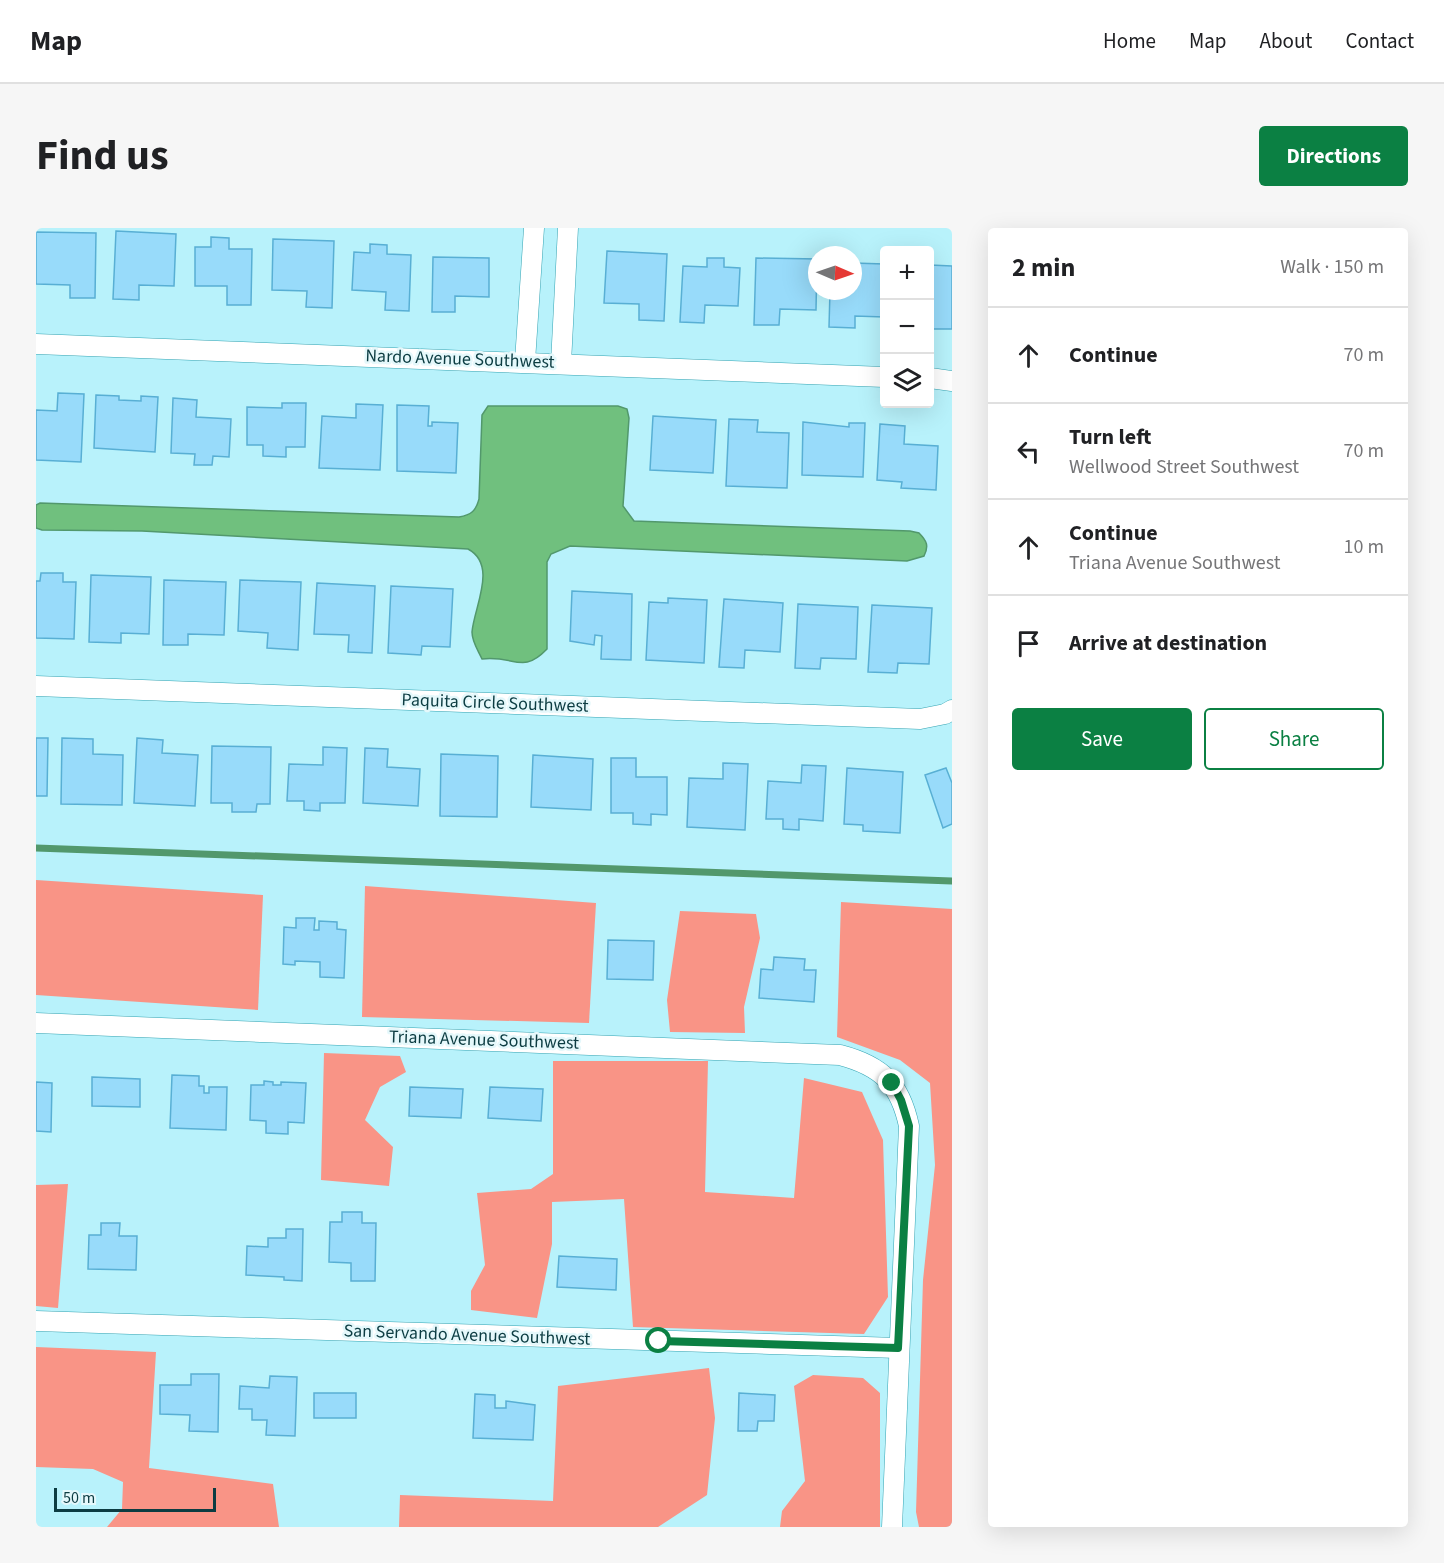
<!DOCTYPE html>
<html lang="en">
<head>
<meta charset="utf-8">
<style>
	body { margin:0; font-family:"Source Sans 3",sans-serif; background:#f6f6f6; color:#202124 }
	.controls { position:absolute; right:18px; top:18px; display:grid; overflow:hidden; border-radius:6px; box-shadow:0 6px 24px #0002 }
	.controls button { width:54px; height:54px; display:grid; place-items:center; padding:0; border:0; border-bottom:2px solid #e0e0e0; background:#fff; color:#202124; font:30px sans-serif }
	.compass { position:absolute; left:772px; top:18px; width:54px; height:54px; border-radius:50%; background:#fff; box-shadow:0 6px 24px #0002; rotate:92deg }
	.scale { position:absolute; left:18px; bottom:15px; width:162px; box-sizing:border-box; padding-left:6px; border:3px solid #0c3c42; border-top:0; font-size:16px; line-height:21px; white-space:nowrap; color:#0c3c42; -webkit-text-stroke:4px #e5f8fb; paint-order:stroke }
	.stop { position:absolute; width:18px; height:18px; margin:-14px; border:4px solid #0b8043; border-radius:50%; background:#fff }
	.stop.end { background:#0b8043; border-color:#fff; box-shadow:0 2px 6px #0008 }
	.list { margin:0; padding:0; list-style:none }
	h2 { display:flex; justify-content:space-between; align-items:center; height:78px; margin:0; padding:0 24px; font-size:26px }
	h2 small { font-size:20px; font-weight:400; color:#757577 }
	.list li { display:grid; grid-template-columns:39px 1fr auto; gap:18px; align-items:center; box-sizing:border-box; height:96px; padding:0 24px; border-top:2px solid #e0e0e0 }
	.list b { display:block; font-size:22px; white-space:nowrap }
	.list p { margin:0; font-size:20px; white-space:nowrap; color:#757577 }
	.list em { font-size:20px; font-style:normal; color:#757577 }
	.actions { display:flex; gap:12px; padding:18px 24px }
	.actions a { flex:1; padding:14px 0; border:2px solid #0b8043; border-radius:6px; text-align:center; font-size:21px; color:#0b8043 }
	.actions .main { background:#0b8043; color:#fff }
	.icon { flex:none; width:33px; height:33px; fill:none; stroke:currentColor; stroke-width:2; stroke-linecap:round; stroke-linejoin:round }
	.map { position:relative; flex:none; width:916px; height:1299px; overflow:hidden; border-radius:6px }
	header { display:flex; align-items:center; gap:36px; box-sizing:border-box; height:84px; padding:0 30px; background:#fff; border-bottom:2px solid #e0e0e0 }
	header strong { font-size:28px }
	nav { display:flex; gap:33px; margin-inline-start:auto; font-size:21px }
	.intro { display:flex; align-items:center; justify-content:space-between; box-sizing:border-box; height:144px; padding:0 36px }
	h1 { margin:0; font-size:42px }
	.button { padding:15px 27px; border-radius:6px; background:#0b8043; color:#fff; font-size:21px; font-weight:700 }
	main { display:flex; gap:36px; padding:0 36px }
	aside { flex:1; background:#fff; border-radius:6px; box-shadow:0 6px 24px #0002 }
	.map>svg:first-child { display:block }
	.forest { fill:#f99486 }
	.water { fill:#70c07e; stroke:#52986c; stroke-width:1.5 }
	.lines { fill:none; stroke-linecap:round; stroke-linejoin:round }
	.stream { stroke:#52986c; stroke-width:7 }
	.building { fill:#98dbfa; stroke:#58afd4; stroke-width:1.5 }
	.minor-casing { stroke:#34a4b3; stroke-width:21 }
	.minor { stroke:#fff; stroke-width:20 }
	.route { stroke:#0b8043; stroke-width:8 }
	.labels { text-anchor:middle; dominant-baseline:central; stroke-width:5; stroke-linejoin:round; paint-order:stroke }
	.street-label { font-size:18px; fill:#0c3c42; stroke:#e5f8fb }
</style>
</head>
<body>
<header>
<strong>Map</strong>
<nav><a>Home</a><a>Map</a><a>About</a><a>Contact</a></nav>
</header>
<div class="intro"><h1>Find us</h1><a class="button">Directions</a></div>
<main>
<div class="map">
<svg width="916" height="1299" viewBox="0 0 916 1299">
	<rect width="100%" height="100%" fill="#b8f2fb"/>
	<g class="forest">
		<polygon points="0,652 227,667 222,782 0,767"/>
		<polygon points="329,658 560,675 553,795 326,789"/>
		<polygon points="805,674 916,681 916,1299 883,1299 880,1284 887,1052 899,937 894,855 864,832 801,809"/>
		<polygon points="644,683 720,686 724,710 708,779 709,805 634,804 631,772"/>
		<polygon points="288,825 364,828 370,844 344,859 329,892 357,919 353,958 285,952"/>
		<polygon points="517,833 672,833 669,964 758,970 768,850 826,864 847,912 852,1069 828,1106 597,1099 588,971 516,974 516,1016 501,1090 435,1082 435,1063 449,1037 441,965 495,961 517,946"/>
		<polygon points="32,956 22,1080 0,1078 0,957"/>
		<polygon points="0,1119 120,1124 113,1240 237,1256 243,1299 71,1299 86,1281 87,1254 57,1241 0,1239"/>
		<polygon points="673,1140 679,1190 671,1267 622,1299 363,1299 364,1267 517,1273 522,1158"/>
		<polygon points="777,1147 827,1150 844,1165 844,1299 744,1299 746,1283 769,1253 758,1158"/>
	</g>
	<path class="water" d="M452 178H582L591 181 593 190 587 278 598 293 874 303 883 305C891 313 893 318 888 328L871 333 534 318 515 326 511 334V421C486 447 479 427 446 431 442 422 436 414 436 404 438 379 462 337 432 321L106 303 6 302 0 300V277L4 275 423 289C435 287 440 283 443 271L446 187Z"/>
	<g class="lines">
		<polyline class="stream" points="0,620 916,653"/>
	</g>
	<g class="building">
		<polygon points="80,3 140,6 138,58 103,57 103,72 77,71"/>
		<polygon points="0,4 60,5 59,70 34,70 34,57 0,56"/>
		<polygon points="175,9 193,10 193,21 216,21 215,77 191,77 191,58 159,58 159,19 175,19"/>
		<polygon points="237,11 298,13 296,80 270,79 271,63 236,62"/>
		<polygon points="334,16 351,17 351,26 375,27 373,83 349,82 350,64 316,62 318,24 334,25"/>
		<polygon points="571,23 631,26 628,93 603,92 603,76 568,75"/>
		<polygon points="397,29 453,30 453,69 419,68 419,84 396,84"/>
		<polygon points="671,30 688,30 688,39 704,40 702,78 669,77 668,95 644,94 647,38 671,39"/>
		<polygon points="720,30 781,31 780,82 744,81 743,97 718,97"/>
		<polygon points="817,35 848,36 848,89 819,88 819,100 793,99 794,63 817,63"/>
		<polygon points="894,37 916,38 916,101 894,101"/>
		<polygon points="22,165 48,166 45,234 0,232 0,182 21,183"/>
		<polygon points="60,167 83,168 83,172 105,173 105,168 122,169 119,224 58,220"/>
		<polygon points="137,170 161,172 160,189 195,191 193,229 177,228 176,237 158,237 159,226 135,225"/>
		<polygon points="246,175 270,175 269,219 250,219 250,229 227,228 227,217 211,217 211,179 246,180"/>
		<polygon points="320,176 347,177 344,242 283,240 286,188 320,190"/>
		<polygon points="361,177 393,178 392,198 396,198 396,194 422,195 420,245 361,243"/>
		<polygon points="617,188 680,192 677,245 614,242"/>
		<polygon points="693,191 722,192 721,204 753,205 751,260 690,258"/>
		<polygon points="767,194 813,199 813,195 829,195 827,249 766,247"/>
		<polygon points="844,196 869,198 868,216 902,218 900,262 865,260 866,254 841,252"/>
		<polygon points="5,345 27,345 27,354 40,354 38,411 0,410 0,353 4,353"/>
		<polygon points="55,347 115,349 113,406 85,405 85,415 53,414"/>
		<polygon points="128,352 190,354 188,407 152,406 152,417 127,417"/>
		<polygon points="204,352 265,354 262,422 231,420 232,405 202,403"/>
		<polygon points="281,355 339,358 336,425 312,424 313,407 278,406"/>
		<polygon points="355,358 417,361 414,419 386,418 385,427 352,425"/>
		<polygon points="536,363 596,366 595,432 565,431 566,408 559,407 558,417 534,413"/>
		<polygon points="632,370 671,372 668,435 610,432 613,374 632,375"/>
		<polygon points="688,371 747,375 744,424 709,422 708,440 683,439"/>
		<polygon points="762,376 822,379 820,431 785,430 784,441 759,440"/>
		<polygon points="836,377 896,380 893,436 862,435 861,445 832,444"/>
		<polygon points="0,510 12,510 11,568 0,568"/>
		<polygon points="26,510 57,511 57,526 87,527 86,577 25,576"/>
		<polygon points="101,510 127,512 126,525 162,527 159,578 98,575"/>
		<polygon points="176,518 235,519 234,576 221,576 220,584 196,584 196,575 175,575"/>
		<polygon points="287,519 311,520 309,575 284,575 284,583 268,582 268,573 251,573 253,536 287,537"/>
		<polygon points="329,520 352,521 351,539 384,541 382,578 327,575"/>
		<polygon points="405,526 462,528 461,589 404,588"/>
		<polygon points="497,527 557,531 555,582 495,579"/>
		<polygon points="575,530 600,530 600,549 631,549 631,587 615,586 615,597 597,596 597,585 575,585"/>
		<polygon points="687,535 712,536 709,602 651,599 653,550 687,551"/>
		<polygon points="766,537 790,538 787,593 763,591 763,602 747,601 747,591 730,591 732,553 765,555"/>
		<polygon points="811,540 867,544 864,605 827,603 827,597 808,596"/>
		<polygon points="910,540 916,555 916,596 907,600 889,547"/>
		<polygon points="260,690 279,690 278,702 283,702 283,693 301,694 301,701 310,702 308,750 284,749 284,734 259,733 259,737 247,736 248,699 260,700"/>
		<polygon points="572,712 618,713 617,752 571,751"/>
		<polygon points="738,729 769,731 768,742 780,742 778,774 723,770 725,741 737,742"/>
		<polygon points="136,847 163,848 163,858 168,858 168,865 173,865 173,859 191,859 190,902 134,900"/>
		<polygon points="56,849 104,851 104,879 56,878"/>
		<polygon points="228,853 237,854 237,857 245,857 245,854 270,855 268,895 252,894 252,906 230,905 230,893 214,892 215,857 228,857"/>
		<polygon points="0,854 16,855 15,904 0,903"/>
		<polygon points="374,859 427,861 425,890 373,888"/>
		<polygon points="454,859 507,861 505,893 452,890"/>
		<polygon points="306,984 326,984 326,995 340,995 339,1053 315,1053 315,1035 293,1034 294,994 306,994"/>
		<polygon points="65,995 84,995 83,1008 101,1008 100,1042 52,1041 53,1007 65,1007"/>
		<polygon points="250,1001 267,1001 266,1053 248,1052 248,1049 210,1047 211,1018 232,1019 232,1010 250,1010"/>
		<polygon points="523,1028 581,1031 580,1062 521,1059"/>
		<polygon points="155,1146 183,1146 182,1204 153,1203 154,1187 124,1186 124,1157 155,1157"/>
		<polygon points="234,1148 261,1149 259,1208 230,1207 231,1192 216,1192 216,1181 203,1181 204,1158 233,1160"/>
		<rect x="278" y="1165" width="42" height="25"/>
		<polygon points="703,1165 739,1167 738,1193 722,1193 721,1203 702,1203"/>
		<polygon points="439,1166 459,1167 459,1180 470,1180 470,1173 499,1177 497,1212 437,1210"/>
	</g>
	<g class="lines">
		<defs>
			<g id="minor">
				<polyline points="0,116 848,149"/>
				<polyline points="489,133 498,0"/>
				<polyline points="525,135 532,0"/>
				<polyline points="894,150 916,153"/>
				<polyline points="0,458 884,491 909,486 916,482"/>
				<path d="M0 795 804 827C846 838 864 856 873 898L856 1299"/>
				<polyline points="0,1093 862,1120"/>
			</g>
		</defs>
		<use href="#minor" class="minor-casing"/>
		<use href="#minor" class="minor"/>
	</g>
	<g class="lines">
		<polyline class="route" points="623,1113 862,1120 873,898 865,872 856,855"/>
	</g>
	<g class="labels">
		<g class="street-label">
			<text transform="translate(424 131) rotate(2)">Nardo Avenue Southwest</text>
			<text transform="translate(459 475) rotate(2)">Paquita Circle Southwest</text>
			<text transform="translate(448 812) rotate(2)">Triana Avenue Southwest</text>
			<text transform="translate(431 1107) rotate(2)">San Servando Avenue Southwest</text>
		</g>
	</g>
</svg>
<div class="controls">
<button>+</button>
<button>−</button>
<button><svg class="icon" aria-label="layers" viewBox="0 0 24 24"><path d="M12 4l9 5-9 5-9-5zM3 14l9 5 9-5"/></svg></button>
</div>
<svg class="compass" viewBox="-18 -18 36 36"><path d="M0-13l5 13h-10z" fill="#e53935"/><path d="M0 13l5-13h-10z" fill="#757577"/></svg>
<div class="scale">50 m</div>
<div class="stop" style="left:623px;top:1113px"></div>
<div class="stop end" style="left:856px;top:855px"></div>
</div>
<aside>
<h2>2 min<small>Walk · 150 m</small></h2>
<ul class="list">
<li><svg class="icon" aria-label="ahead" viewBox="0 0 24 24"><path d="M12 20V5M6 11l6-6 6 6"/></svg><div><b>Continue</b></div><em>70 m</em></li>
<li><svg class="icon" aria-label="left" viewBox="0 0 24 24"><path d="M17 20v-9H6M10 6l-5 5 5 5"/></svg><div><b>Turn left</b><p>Wellwood Street Southwest</p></div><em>70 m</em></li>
<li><svg class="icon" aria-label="ahead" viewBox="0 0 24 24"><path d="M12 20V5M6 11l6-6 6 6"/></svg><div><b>Continue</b><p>Triana Avenue Southwest</p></div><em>10 m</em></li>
<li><svg class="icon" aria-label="arrive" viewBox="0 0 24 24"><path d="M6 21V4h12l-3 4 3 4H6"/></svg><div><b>Arrive at destination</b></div></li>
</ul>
<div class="actions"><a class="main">Save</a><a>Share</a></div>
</aside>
</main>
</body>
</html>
